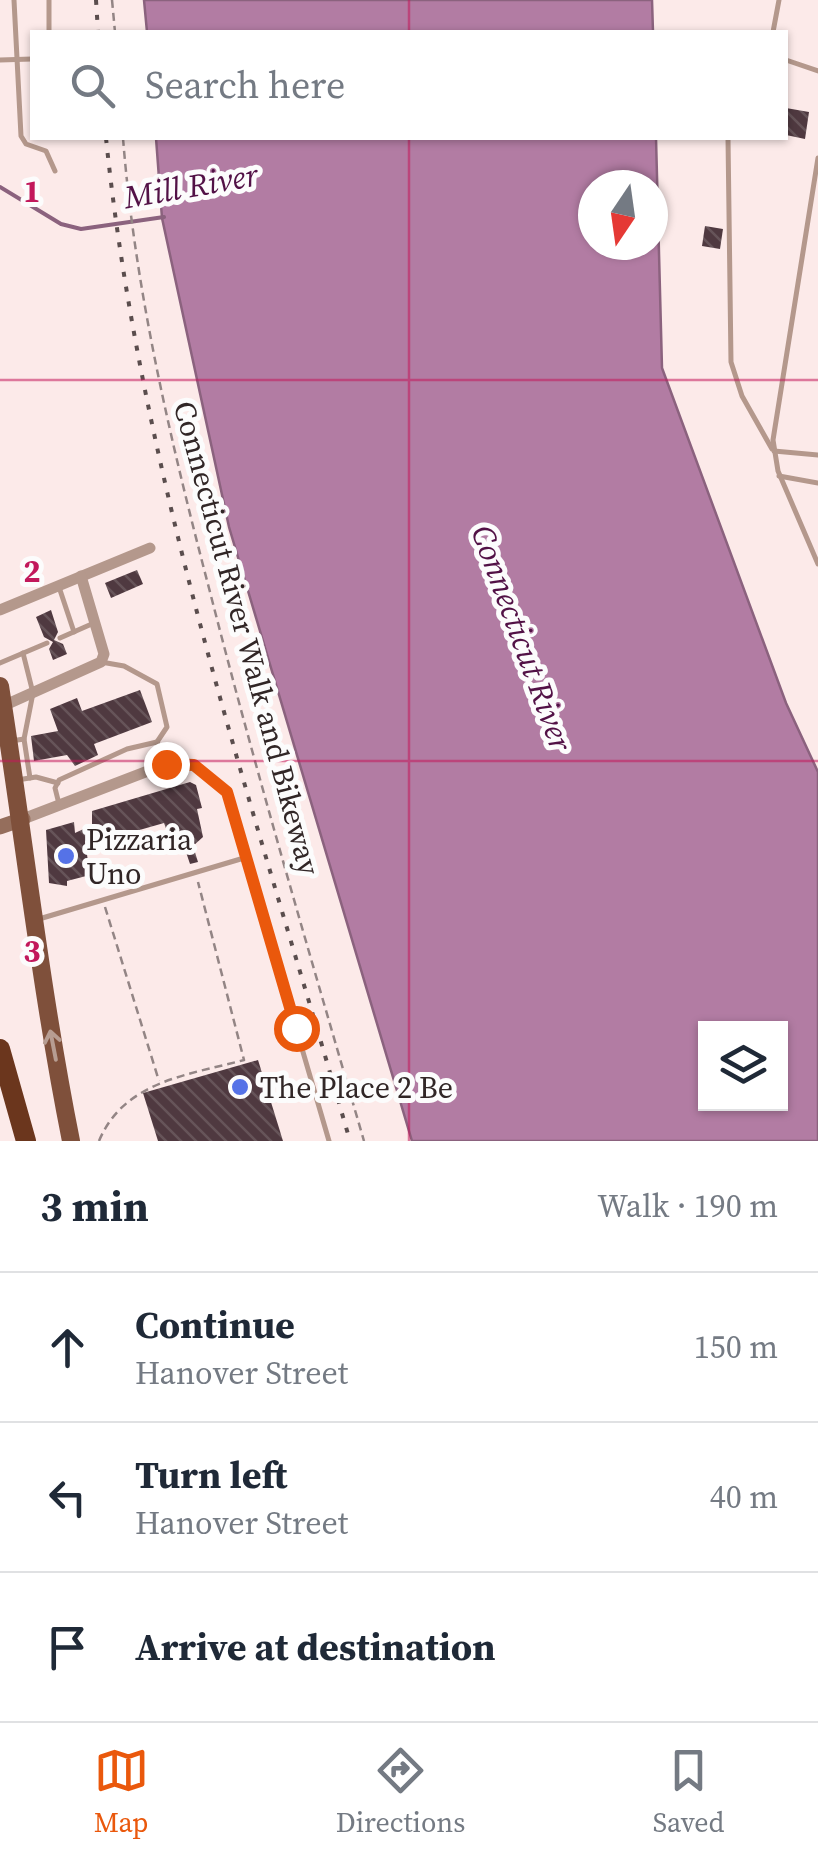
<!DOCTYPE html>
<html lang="en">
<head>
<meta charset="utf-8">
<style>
	body { margin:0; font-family:"Source Serif 4",serif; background:#f6f6f7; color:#1f2937 }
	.controls { position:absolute; right:30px; bottom:30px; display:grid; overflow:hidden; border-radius:0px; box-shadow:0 2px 8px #0004 }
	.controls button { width:90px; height:90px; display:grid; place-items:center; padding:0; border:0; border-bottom:2px solid #e0e1e3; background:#fff; color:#1f2937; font:50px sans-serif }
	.compass { position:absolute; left:578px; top:170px; width:90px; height:90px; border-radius:50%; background:#fff; box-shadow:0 2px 8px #0004; rotate:193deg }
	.stop { position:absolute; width:30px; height:30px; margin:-22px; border:8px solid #ea580c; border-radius:50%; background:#fff }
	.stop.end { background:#ea580c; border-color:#fff; box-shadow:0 2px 10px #0008 }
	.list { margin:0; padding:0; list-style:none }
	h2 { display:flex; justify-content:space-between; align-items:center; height:130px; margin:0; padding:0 40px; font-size:42px }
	h2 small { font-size:32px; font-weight:400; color:#747a83 }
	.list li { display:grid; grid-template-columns:65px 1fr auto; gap:30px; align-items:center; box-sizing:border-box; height:150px; padding:0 40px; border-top:2px solid #e0e1e3 }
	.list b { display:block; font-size:38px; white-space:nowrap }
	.list p { margin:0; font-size:32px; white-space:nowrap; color:#747a83 }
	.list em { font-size:32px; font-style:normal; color:#747a83 }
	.icon { flex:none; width:55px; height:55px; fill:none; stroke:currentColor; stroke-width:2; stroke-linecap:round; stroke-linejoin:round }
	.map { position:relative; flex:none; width:818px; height:1141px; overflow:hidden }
	.search { position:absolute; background:#fff; box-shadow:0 2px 8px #0004; left:30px; right:30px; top:30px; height:110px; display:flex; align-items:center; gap:25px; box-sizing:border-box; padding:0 35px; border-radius:0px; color:#747a83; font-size:38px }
	.sheet { height:580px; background:#fff }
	nav { display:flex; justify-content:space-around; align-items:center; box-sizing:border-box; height:140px; border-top:2px solid #e0e1e3; background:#fff; font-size:28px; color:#747a83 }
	nav a { display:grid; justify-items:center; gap:5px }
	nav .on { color:#ea580c }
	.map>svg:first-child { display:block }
	.water { fill:#b27ca3; stroke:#8b627e; stroke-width:2.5; fill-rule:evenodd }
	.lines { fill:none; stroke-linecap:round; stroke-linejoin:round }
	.stream { stroke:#8b627e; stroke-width:4 }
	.building { fill:url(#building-back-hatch) }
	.path { stroke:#938585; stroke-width:2.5; stroke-dasharray:8 5; stroke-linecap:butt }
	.service { stroke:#b4988c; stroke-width:5 }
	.minor { stroke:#b4988c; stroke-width:11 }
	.secondary { stroke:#956e5c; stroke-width:15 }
	.primary { stroke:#7f503b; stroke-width:18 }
	.motorway { stroke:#6b361d; stroke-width:20 }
	.rail { stroke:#5a4d4d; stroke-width:4; stroke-dasharray:5 10; stroke-linecap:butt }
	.oneway { stroke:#b79d92 }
	.route { stroke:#ea580c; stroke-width:12 }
	.grid { fill:none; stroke:#c2185b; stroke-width:2.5; stroke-opacity:0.55 }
	.poi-dot { fill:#5572e7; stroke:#fcfcfc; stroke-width:4 }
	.labels { text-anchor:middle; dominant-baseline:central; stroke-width:10; stroke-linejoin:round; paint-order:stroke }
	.street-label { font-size:30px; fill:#312626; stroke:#fcfcfc }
	.poi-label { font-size:30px; fill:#312626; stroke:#fcfcfc; text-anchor:start }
	.water-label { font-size:32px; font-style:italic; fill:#521146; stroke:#fcfcfc }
	.grid-label { font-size:32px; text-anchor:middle; font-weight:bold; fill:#c2185b; stroke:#fcfcfc; stroke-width:10; stroke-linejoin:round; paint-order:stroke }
</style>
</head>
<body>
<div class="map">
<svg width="818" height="1141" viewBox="0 0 818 1141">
	<defs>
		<pattern id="building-back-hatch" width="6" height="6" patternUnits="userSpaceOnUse" patternTransform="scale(2.5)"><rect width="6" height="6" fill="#4f3940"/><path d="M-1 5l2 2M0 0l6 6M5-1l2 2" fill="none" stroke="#665459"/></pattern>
	</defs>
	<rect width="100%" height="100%" fill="#fceae9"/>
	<g class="water">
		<polygon points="144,0 652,0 653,32 147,32"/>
		<path d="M156 138H656L662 368 786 703 818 772V1141H412L229 527 162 218ZM593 185H653V245H593ZM706 1028H780V1104H706Z"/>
	</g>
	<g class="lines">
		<polyline class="stream" points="0,187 61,224 81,229 164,217"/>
	</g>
	<g class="building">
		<polygon points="786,108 809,112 805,139 786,135"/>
		<polygon points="705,226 723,229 720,249 702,246"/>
		<polygon points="137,570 143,584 111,598 105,583"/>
		<polygon points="51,610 58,632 54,640 63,644 67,654 53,660 49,649 53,642 44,637 36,617"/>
		<polygon points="140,690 152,722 94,744 98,755 75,766 67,755 34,761 31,736 58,731 50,709 77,698 82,711"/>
		<polygon points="190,782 196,785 202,808 197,809 203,837 193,846 198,862 190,864 185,849 173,847 164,823 101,841 100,836 85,841 90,875 67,881 67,886 49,883 46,830 74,822 75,833 92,825 92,811"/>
		<polygon points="258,1060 283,1141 158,1141 143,1093"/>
	</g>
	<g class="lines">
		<g class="path">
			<polyline points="112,0 115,32"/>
			<path d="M123 138C135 291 171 443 210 592 257 776 311 959 364 1141"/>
			<polyline points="105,907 159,1081"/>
			<path d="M99 1141C124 1081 188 1075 244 1060L198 882"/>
		</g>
		<g class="service">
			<polyline points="14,0 21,136 26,144 46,151 55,171"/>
			<polyline points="49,32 49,0"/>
			<polyline points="773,32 779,0"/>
			<polyline points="0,60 32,59"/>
			<polyline points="786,60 818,71"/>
			<polyline points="728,138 731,362 742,396 772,449"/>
			<polyline points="818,158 773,440 778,471 818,564"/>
			<polyline points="774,451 818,455"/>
			<polyline points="779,476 818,483"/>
			<polyline points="59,587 74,632"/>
			<polyline points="60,638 94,623"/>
			<polyline points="23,653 33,693 24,739"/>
			<polyline points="101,662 124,666 157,684 167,727 157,742"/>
			<polyline points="0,663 47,643"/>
			<polyline points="11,741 24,739 30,778"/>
			<polyline points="17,780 36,777 58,783"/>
			<polyline points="59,804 55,788 59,780 127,749 157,742 166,764 194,765 227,792 329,1141"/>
			<polyline points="39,919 244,858"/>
		</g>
		<g class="minor">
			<polyline points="0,610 150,548"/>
			<polyline points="3,706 101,662 104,654 81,576"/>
			<polyline points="23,819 166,764"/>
		</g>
		<polyline class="secondary" points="0,827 23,819"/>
		<path class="primary" d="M0 686C24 838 41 991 71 1141"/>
		<polyline class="motorway" points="0,1049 26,1141"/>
		<g class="rail">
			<polyline points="96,0 98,32"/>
			<path d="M106 138C141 480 255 812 350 1141"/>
		</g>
	</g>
	<defs><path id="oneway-shaft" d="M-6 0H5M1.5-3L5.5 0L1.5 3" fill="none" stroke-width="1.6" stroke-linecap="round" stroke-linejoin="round" transform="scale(2.5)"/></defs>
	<use class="oneway" href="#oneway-shaft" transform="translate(53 1045) rotate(-101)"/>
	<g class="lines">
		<polyline class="route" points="166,764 194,765 227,792 296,1028"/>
	</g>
	<path class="grid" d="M409 0V32M409 138V1141M0 380H818M0 761H818"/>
	<g class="poi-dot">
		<circle cx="66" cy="856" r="10"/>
		<circle cx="240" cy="1087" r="10"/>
	</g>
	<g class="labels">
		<g class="street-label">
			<text transform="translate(247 638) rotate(75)">Connecticut River Walk and Bikeway</text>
		</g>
		<g class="poi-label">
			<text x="86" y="839">Pizzaria<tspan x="86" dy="34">Uno</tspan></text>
			<text x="260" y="1087">The Place 2 Be</text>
		</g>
		<g class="water-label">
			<text transform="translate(191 186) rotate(-10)">Mill River</text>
			<text transform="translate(522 638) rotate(70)">Connecticut River</text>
		</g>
	</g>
	<g class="grid-label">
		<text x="32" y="202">1</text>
		<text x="32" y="582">2</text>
		<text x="32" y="962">3</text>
	</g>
</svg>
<div class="controls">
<button><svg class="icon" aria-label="layers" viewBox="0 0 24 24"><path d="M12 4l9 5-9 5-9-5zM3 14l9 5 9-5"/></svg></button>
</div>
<svg class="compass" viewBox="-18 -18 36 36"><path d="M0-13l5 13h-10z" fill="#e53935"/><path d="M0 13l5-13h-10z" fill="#747a83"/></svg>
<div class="stop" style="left:296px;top:1028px"></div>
<div class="stop end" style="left:166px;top:764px"></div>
<div class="search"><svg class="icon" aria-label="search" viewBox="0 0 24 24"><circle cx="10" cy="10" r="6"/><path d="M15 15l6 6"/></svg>Search here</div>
</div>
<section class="sheet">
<h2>3 min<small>Walk · 190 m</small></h2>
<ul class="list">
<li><svg class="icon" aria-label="ahead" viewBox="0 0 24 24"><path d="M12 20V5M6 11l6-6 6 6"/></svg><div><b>Continue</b><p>Hanover Street</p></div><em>150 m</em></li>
<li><svg class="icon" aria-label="left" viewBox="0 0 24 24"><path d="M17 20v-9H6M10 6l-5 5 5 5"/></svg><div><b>Turn left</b><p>Hanover Street</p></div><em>40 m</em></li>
<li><svg class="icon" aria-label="arrive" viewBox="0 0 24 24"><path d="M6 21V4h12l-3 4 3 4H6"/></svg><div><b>Arrive at destination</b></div></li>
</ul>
</section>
<nav>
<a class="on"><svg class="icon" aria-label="map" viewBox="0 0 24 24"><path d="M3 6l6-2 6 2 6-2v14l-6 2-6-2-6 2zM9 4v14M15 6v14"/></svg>Map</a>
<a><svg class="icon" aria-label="directions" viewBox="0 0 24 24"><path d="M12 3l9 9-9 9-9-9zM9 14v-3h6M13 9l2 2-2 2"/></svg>Directions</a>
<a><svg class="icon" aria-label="saved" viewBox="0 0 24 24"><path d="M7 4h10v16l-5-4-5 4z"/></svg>Saved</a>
</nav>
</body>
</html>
